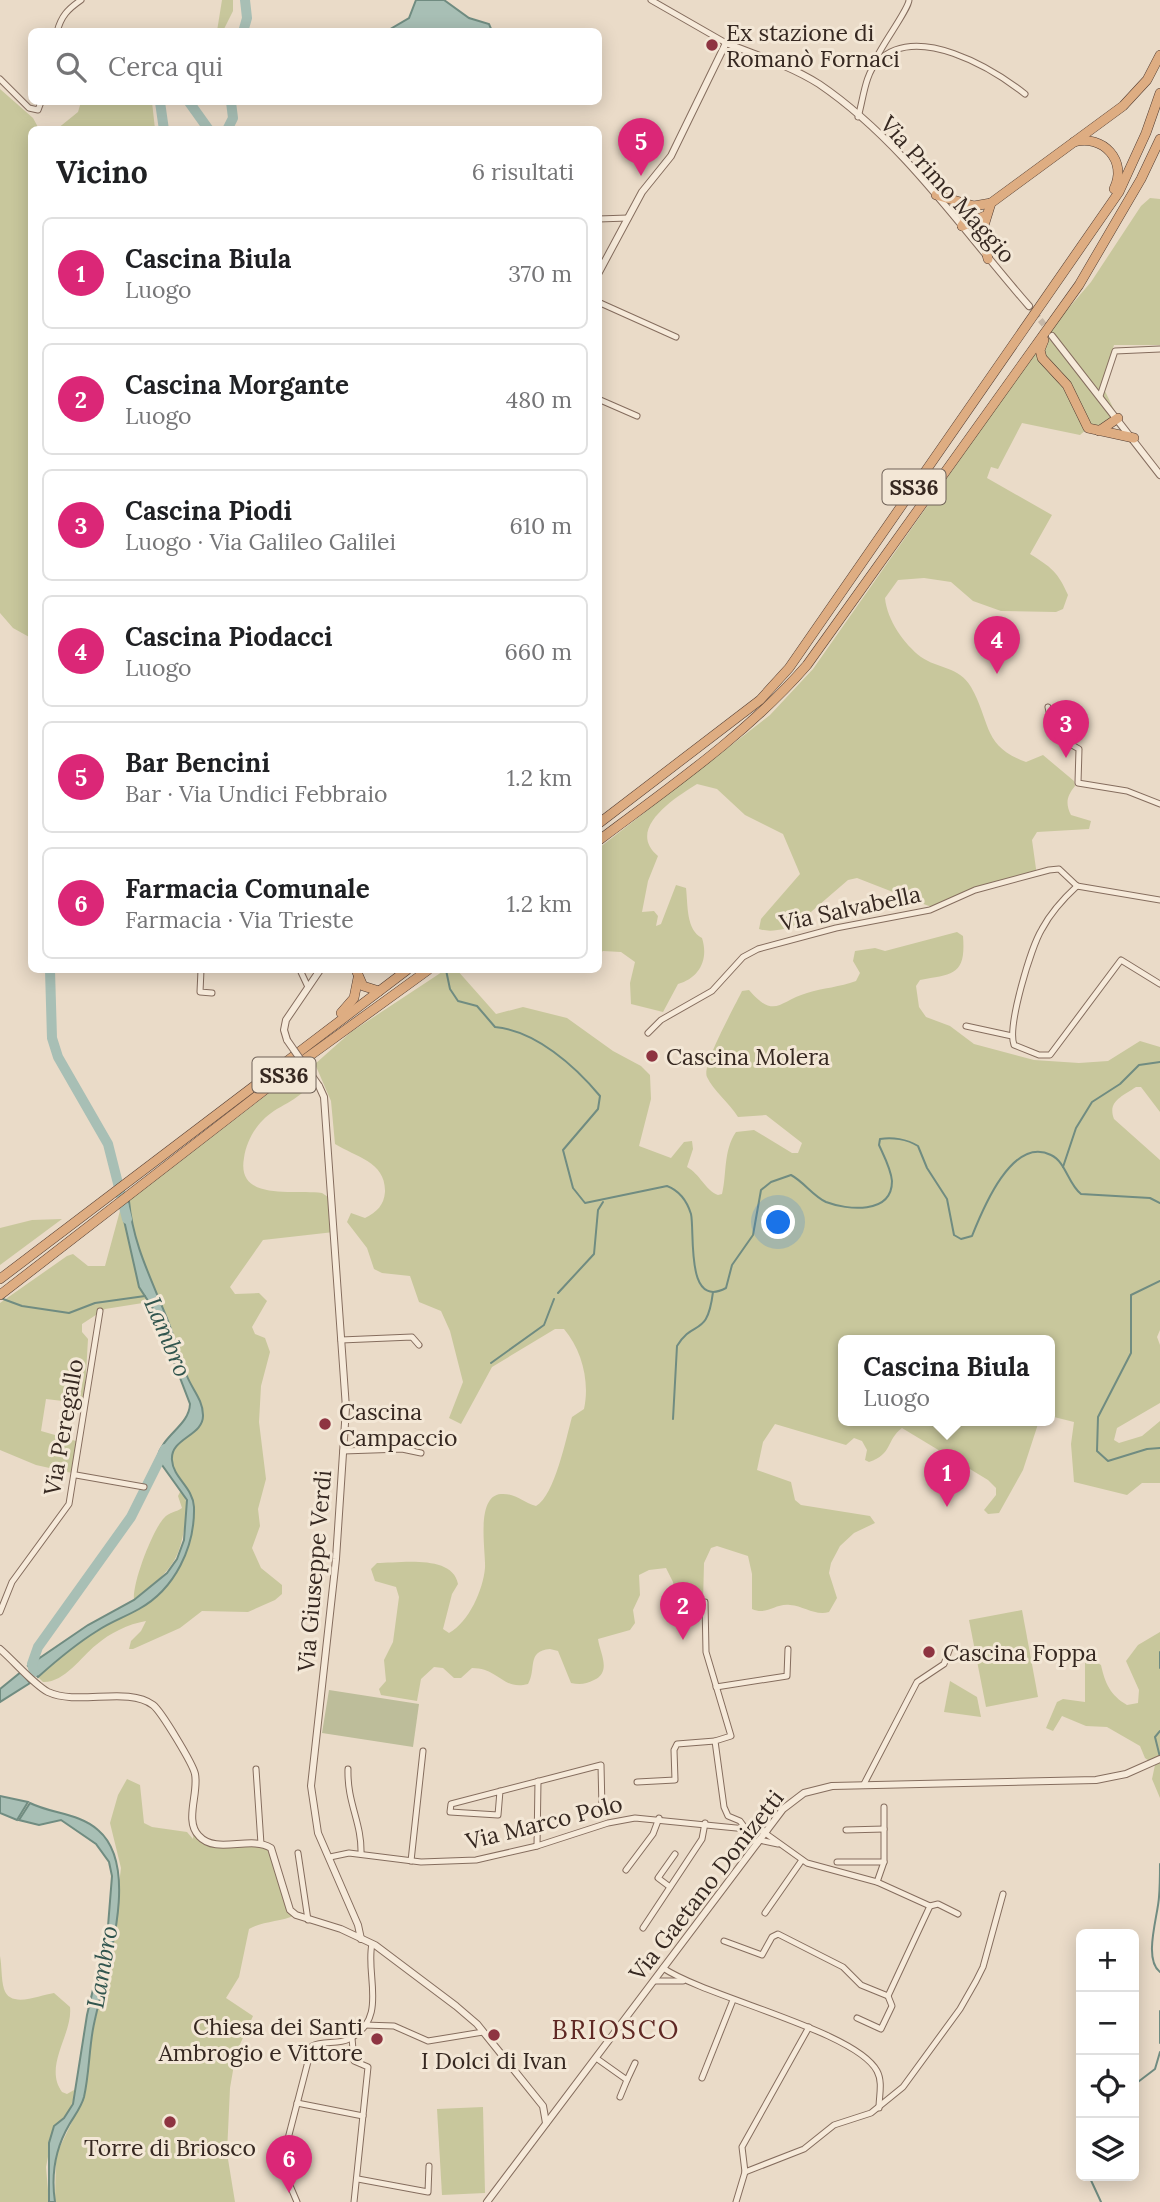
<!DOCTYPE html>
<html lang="it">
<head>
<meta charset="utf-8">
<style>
	body { margin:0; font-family:Lora,serif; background:#f6f6f6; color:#202124 }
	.controls { position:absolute; right:21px; bottom:21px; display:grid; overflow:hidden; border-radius:10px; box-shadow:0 4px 18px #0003 }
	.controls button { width:63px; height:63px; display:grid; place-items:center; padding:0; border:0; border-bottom:2px solid #e0e0e0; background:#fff; color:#202124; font:35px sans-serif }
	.you { position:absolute; left:779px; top:1223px; width:24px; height:24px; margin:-18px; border:5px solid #fff; border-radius:50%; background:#1a73e8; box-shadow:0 0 0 10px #1a73e833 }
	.badge { display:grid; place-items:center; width:46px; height:46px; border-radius:50%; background:#db2777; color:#fff; font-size:23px; font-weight:700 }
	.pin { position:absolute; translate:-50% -58px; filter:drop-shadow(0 2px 4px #0008) }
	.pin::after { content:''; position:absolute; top:37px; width:24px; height:21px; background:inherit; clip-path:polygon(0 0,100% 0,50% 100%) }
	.popup { position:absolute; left:838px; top:1335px; width:217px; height:91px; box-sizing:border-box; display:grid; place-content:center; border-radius:10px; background:#fff; filter:drop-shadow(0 2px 5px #0005); font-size:23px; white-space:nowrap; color:#757577 }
	.popup b { font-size:26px; color:#202124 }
	.popup::after { content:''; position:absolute; left:50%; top:100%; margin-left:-14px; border:14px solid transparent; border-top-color:#fff }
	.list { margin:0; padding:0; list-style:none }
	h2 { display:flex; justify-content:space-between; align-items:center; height:91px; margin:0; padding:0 28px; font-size:30px }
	h2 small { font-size:23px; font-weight:400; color:#757577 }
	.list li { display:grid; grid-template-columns:46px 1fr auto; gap:21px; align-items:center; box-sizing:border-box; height:112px; margin:0 14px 14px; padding:0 14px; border:2px solid #e0e0e0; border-radius:10px }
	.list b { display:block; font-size:26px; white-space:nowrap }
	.list p { margin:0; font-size:23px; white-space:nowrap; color:#757577 }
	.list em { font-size:23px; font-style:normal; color:#757577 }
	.icon { flex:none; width:38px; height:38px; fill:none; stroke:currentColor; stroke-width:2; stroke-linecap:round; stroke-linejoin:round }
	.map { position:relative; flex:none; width:1160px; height:2202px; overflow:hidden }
	.search { position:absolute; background:#fff; box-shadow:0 4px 18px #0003; left:28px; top:28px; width:574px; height:77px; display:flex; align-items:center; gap:18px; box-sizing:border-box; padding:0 24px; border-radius:10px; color:#757577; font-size:26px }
	.panel { position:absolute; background:#fff; box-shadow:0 4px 18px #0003; left:28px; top:126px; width:574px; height:847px; border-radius:10px }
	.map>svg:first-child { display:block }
	.green { fill:#c8c79c }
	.cemetery { fill:#bdbd9a }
	.water { fill:#a8bfb5; stroke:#708c81; stroke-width:2 }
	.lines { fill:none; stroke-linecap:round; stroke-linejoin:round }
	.stream { stroke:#708c81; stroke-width:2 }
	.river { stroke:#a8bfb5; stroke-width:10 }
	.tertiary-tunnel { stroke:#c6b7a7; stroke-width:6; stroke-dasharray:6 3; stroke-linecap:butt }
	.minor-casing { stroke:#856d5e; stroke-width:7 }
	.tertiary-casing { stroke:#856d5e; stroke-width:8 }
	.trunk-casing { stroke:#533d32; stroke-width:10 }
	.minor { stroke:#f6eada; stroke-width:5 }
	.tertiary { stroke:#f6eada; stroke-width:6 }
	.trunk { stroke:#dead82; stroke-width:9 }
	.tertiary-bridge-casing { stroke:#856d5e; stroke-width:8; stroke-linecap:butt }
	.tertiary-bridge { stroke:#f6eada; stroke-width:6 }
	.poi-dot { fill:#8e3441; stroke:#f3e7d6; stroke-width:2.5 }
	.labels { text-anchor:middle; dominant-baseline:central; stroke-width:6; stroke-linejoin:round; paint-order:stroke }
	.shield { fill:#f3e7d6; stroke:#6f6157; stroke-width:2 }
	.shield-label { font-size:21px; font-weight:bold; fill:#362821 }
	.poi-label { font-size:23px; fill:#362821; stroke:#f3e7d6; text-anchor:start }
	.street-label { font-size:23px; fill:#362821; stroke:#f3e7d6 }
	.water-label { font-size:24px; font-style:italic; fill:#31554e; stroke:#f3e7d6 }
	.quarter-label { font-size:26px; letter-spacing:2px; fill:#5f2824; stroke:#f3e7d6 }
</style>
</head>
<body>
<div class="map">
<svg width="1160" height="2202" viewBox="0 0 1160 2202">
	<rect width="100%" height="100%" fill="#eadbc8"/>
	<g class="green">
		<polygon points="222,0 233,0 233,11 223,31 217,31"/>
		<polygon points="0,89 33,118 39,129 32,130 31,638 13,628 0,613"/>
		<polygon points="81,102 152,102 155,129 57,129 78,112"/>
		<path d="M1150 198 1160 199V345H1114L1102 385 1118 418 1105 429 1088 428 1080 435 1022 423 998 469 991 467 987 478 1052 515 1030 554C1051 567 1058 572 1068 595L1063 609 1056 612 1001 611 973 601 951 582 924 578 898 580 885 598C887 620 904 644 921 657 938 669 959 666 971 687 991 722 982 746 1026 762L1043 755 1074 781 1075 786C1067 796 1065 803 1071 815L1091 821 1089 829 1037 832 1032 840 1037 876 975 890 934 908 857 878 848 880 797 924C787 929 771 933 759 929L761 919 800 874 783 834 745 815 717 789 697 784C676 797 625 829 658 856L648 881 642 912 654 911 658 916 656 926 661 924 676 885 686 888C688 905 686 930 702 938 709 960 699 978 678 984L663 1012 631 1004 630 983 635 962 621 952 603 951 599 954V848L770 715 813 669 1055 324 1091 282 1141 206Z"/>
		<path d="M957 932 963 936C966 975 954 974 920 980L916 986 919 1007 926 1017 950 1026 974 1044 1034 1060 1079 1063 1108 1061 1140 1041 1160 1047V1112L1141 1087H1136C1123 1096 1107 1101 1114 1119L1160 1160V1330L1157 1337 1160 1345V1403L1117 1428 1114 1440 1119 1443 1142 1436 1160 1421V1483H1142L1127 1495 1074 1482 1071 1444 1074 1422 1050 1416V1341H844V1421H1039L1023 1470 999 1513 988 1514 984 1510 996 1495V1488L988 1480 902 1428C886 1440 893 1454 869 1462L865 1460 867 1450 862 1441 854 1438 846 1445 775 1424 763 1442 757 1470 791 1482 795 1500 801 1505 870 1516 875 1523 854 1533 840 1546 831 1563 829 1573 837 1598 829 1612C815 1616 804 1606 790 1605 775 1603 767 1616 752 1609V1574L748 1556 717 1546 711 1548 704 1563 703 1603 677 1607 673 1582 666 1568 649 1570 639 1575 640 1595 633 1610 635 1623 630 1630 598 1639C600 1653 612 1672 594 1680 586 1684 580 1685 571 1683L558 1651 550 1649C526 1651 537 1669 528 1684 503 1691 499 1668 472 1668L461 1678H454L443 1668 434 1667 421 1679 417 1701 381 1695 379 1689 386 1681 384 1660 393 1642 399 1597 396 1587 375 1581 371 1569 377 1563C399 1563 453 1554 458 1584L452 1594 443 1629 449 1633C469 1622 483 1590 485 1568 486 1552 475 1496 501 1494 516 1493 523 1503 536 1506 555 1495 566 1438 572 1417L584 1409C590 1382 582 1350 564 1329H555L492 1367 461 1424 449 1418 463 1382 450 1331 441 1311 419 1302 410 1276 382 1273 374 1269 367 1248 347 1222 351 1213 365 1218C377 1212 384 1205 385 1192 386 1162 356 1157 335 1144L331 1101 315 1064 351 1032 445 970H457L496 1014 523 1007 567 1018 613 1051 641 1066 650 1075 651 1099 639 1146 671 1158 684 1142 692 1141 693 1149 687 1167C700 1174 705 1190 718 1195L722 1194C727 1174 723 1151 736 1132L754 1130 792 1153H798L802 1143 766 1115 738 1117C730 1104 713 1090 707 1077 701 1066 736 1004 742 991L749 990C775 1020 779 1001 807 993 823 988 840 987 856 981L860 973 853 961 855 951 875 948 885 951Z"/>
		<path d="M300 1069 310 1084C299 1101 276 1106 263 1120 253 1130 246 1144 244 1158 236 1202 294 1189 322 1193L328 1197 334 1232 263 1240 230 1287 235 1294 259 1293 267 1301 252 1327 255 1334 265 1338 270 1352 261 1386 259 1422 266 1479 258 1509 260 1526 252 1548 261 1568 282 1585V1594L275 1600 248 1612 202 1611 180 1628 133 1649H129L131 1641 141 1631 146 1621C128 1624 110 1633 96 1645 81 1657 64 1683 43 1682L38 1677C57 1661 76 1644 97 1631 110 1622 126 1617 139 1609 174 1587 195 1548 194 1507 193 1487 173 1478 172 1460 170 1438 204 1436 203 1415 203 1400 192 1389 187 1376 179 1357 174 1336 166 1316 151 1277 132 1244 129 1201Z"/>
		<polygon points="121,1207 137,1280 149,1302 105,1309 82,1324 82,1332 88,1339 84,1408 71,1402 46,1399 41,1431 76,1441 72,1473 36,1465 0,1450 0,1303 67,1256 73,1254 88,1266 105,1266"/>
		<polygon points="62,1219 0,1265 0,1228 32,1220"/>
		<path d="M181 1490C187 1499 187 1505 186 1516 180 1565 170 1570 134 1600 132 1584 152 1531 164 1518 169 1512 177 1512 182 1508L178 1496Z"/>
		<polygon points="1022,1610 1038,1697 986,1707 969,1620"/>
		<path d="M1160 1632V1798L1152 1779 1155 1765 1145 1758 1140 1746 1107 1727 1086 1726 1062 1716 1053 1731 1046 1728 1057 1702 1063 1699 1085 1702V1656L1101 1665C1105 1683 1110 1695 1127 1705L1138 1703 1139 1690 1126 1661 1138 1645Z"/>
		<polygon points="950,1681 977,1697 981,1717 944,1712"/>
		<path d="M127 1779 140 1785 144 1823 152 1827 187 1832 193 1839 194 1830 208 1842 271 1848 283 1896 296 1915C280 1922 263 1921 249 1929L239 1977 226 1998 253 2016 236 2053 230 2088 227 2153 235 2202H55L56 2155 83 2099 93 2031 111 1949 121 1868 110 1823 118 1795Z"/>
		<path d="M0 1956C2 1966 1 1979 4 1989 10 2009 40 1995 54 1993L70 2007C73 2034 43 2066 62 2092L67 2094 74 2090C74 2106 67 2117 54 2126L46 2167 49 2202H0Z"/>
		<polygon points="483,2107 485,2193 442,2195 437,2109"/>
	</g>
	<polygon class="cemetery" points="329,1690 419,1704 413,1747 322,1733"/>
	<g class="water">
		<polygon points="416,0 444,0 469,18 489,24 492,31 387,31 409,18"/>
		<path d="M129 1201C133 1245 152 1280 168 1321 175 1339 180 1358 187 1376 192 1389 203 1400 203 1415 204 1436 170 1438 172 1460 173 1478 193 1487 194 1507 195 1547 175 1589 139 1609 125 1617 110 1622 97 1631 76 1644 57 1660 38 1677L28 1666 88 1625 134 1600 167 1573 177 1559 184 1540 187 1500 157 1458C163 1434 189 1426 190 1404L154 1310 139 1287 121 1207Z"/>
		<polygon points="21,1672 30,1683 0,1702 0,1689"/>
		<polygon points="0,1796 28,1802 17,1820 0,1813"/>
		<path d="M30 1803C52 1814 79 1813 98 1830 144 1869 102 1979 93 2029 89 2051 89 2075 84 2097 81 2108 74 2116 69 2125 55 2149 51 2175 55 2202H49V2143L54 2126 64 2118 73 2104 87 2015 108 1926 112 1876 109 1862 96 1844 61 1820 39 1825 19 1820Z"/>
	</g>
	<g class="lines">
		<g class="stream">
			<path d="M446 970 450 989 458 1001 477 1006 495 1027C536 1031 575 1066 600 1096L598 1109 563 1150 573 1188 585 1203 667 1186C680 1191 687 1201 691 1214 695 1232 685 1310 726 1288L732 1265 753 1235 761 1190 771 1182 791 1175C804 1182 813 1196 826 1202 847 1210 892 1215 892 1181 891 1169 884 1156 879 1145L880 1139C892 1137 907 1139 918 1146L927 1168 947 1199 954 1235 961 1239 972 1236C982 1211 1012 1135 1051 1155 1066 1162 1068 1184 1081 1194L1150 1198 1160 1203"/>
			<polyline points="1063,1167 1076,1128 1092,1102 1120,1084 1139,1065 1160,1062"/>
			<polyline points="1160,1281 1131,1295 1131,1353 1098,1417 1097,1451 1108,1461 1147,1449 1160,1448"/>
			<polyline points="558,1293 594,1254 598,1210 603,1202"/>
			<polyline points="3,1299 22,1306 69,1313 95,1303 145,1296"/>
			<polyline points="491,1363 544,1325 554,1299"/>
			<path d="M673 1419 677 1346C694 1318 707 1339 713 1292"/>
			<polyline points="1160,1652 1160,1668"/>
			<polyline points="1160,1757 1155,1737 1160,1731"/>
			<path d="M1160 1864C1160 1875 1160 1886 1159 1897 1158 1916 1143 1959 1160 1972"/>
			<polyline points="1160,2011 1160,2043"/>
			<polyline points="1134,2085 1155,2069 1160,2052"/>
			<polyline points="1081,2139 1079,2144 1081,2157"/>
			<polyline points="1089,2176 1101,2202"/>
		</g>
		<g class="river">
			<polyline points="243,32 247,18 245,0"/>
			<polyline points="160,102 164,130"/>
			<polyline points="189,102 209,130"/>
			<polyline points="227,130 233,118 231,102"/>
			<polyline points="50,970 52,1038 58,1057 108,1144 127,1219"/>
			<polyline points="34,1672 32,1664 38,1647 131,1517 165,1449"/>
		</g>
		<polyline class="tertiary-tunnel" points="1029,306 1050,332"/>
		<defs>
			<g id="minor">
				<polyline points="651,0 726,43"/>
				<path d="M57 32C61 16 68 9 81 0"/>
				<path d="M874 63C880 47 909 9 909 0"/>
				<polyline points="0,79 29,108 38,110 41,102"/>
				<path d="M858 117C863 101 865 73 878 61 917 23 992 68 1025 94"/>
				<polyline points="598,219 628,218"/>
				<polyline points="598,302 676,337"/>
				<polyline points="1100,396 1115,351 1160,349"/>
				<polyline points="598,399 637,416"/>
				<polyline points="1048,707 1054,735 1079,749 1078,783 1127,791 1160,804"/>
				<path d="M1077 886C1063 899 1051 912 1042 929 1031 947 1007 1026 1014 1045L1039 1055H1050L1121 960 1160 984"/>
				<polyline points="1077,886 1160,900"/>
				<polyline points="201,970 200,992 212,993"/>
				<polyline points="300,970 308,987"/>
				<polyline points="966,1026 1012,1036"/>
				<polyline points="648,1033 661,1020 712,991 743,957 758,949 836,928 930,910 975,890 1049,870 1059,869 1077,886"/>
				<polyline points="341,1340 412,1337 419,1345"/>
				<polyline points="343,1451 402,1449 421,1453"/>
				<polyline points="76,1475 144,1487"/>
				<polyline points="705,1602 706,1652 731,1736 715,1741 724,1807 728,1816 740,1821 757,1844"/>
				<polyline points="0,1612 12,1582 69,1504 100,1311"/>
				<polyline points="716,1687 787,1676 788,1649"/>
				<polyline points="256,1769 261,1844"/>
				<path d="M348 1769C347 1804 362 1822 361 1854"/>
				<polyline points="637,1782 675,1780 674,1750 677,1744 715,1741"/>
				<polyline points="864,1784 917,1682 944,1664 950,1648"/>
				<polyline points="500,1791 498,1815 450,1812 451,1804 601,1765 602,1809"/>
				<polyline points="846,1830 884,1829"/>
				<polyline points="765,1833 807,1863 877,1882 930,1906 938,1904 958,1914"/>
				<polyline points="759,1840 778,1844"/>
				<polyline points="537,1846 538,1781"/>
				<polyline points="298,1853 308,1920"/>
				<polyline points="330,1857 349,1853 421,1862 476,1860 537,1846 608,1823 635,1818 767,1831"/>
				<polyline points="411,1861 423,1751"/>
				<polyline points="837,1862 884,1862"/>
				<polyline points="626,1870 653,1834 659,1818"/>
				<polyline points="877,1882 884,1862 884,1807"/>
				<polyline points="670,1887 658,1878 675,1854"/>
				<polyline points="765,1913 802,1860"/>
				<polyline points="643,1928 702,1839 705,1823"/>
				<polyline points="724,1941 762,1955 772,1937 778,1934 843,1967 861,1985 888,1996 930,1906"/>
				<path d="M663 1968C708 1998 856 2031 877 2071 883 2082 879 2096 879 2108"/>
				<polyline points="655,1981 683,1981"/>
				<polyline points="857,2018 881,2029 892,2006 888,1996"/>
				<polyline points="364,2025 394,2026 428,2041 483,2032"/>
				<polyline points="352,2038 354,2061 368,2067 354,2202"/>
				<polyline points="596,2058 627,2080 620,2097"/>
				<polyline points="702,2078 733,2000"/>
				<polyline points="627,2080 635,2063"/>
				<polyline points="297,2103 363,2116"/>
				<polyline points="745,2172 804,2149 834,2125 871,2113 903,2087 960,2009 976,1981 983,1967 1003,1894"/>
				<polyline points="358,2179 428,2192 429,2166"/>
				<path d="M297 2202 285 2174 284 2154 312 2046C323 2040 338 2045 349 2039 389 2019 365 1975 372 1944"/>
				<polyline points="736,2202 745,2172 742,2147 809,2027"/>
			</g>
			<g id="tertiary">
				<path d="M598 274 642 192 671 156 726 43C756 55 791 66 819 84 903 141 963 231 1029 306"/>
				<polyline points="1052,336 1160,475"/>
				<polyline points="287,1040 284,1030 286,1020 320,970"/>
				<polyline points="319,1086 324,1097 346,1408 336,1559 311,1786 318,1833 358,1925 361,1939"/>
				<path d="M0 1649C13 1660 34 1685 48 1692 78 1706 128 1686 153 1705 161 1711 193 1764 195 1774 199 1793 184 1821 199 1836 216 1855 251 1835 271 1848L290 1910 296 1915 341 1929 375 1945 456 2006 477 2024 543 2106 546 2123"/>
				<polyline points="487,2202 783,1809 804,1793 832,1786 1096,1780 1126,1774 1160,1759"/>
			</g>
			<g id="trunk">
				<path d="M1074 142C1103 134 1128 161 1114 189"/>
				<polyline points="936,195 974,206 991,203 1123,106 1147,80 1160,55"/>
				<polyline points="962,226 985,216"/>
				<polyline points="962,226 974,206"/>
				<polyline points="988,259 982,232 991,203"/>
				<polyline points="1044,340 1040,350 1042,358 1067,385 1088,428 1134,438"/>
				<polyline points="1099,431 1118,418"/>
				<polyline points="598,824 760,700 789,668 1119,192 1146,133 1160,93"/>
				<path d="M598 841C671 786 747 734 807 665L1079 285 1141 179 1160 139"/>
				<polyline points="356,970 363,986 379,991"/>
				<polyline points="341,1013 354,998 358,978"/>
				<polyline points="0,1279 407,970"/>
				<polyline points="0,1295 297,1065 428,970"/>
			</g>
		</defs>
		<use href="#minor" class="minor-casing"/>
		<use href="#tertiary" class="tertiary-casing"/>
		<use href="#trunk" class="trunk-casing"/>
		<use href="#minor" class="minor"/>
		<use href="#tertiary" class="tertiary"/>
		<use href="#trunk" class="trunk"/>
		<defs>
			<polyline id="tertiary-bridge" points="287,1040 319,1086"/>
		</defs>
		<use href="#tertiary-bridge" class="tertiary-bridge-casing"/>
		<use href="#tertiary-bridge" class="tertiary-bridge"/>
	</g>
	<g class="poi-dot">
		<circle cx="712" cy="45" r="7"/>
		<circle cx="652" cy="1056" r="7"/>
		<circle cx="325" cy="1424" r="7"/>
		<circle cx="929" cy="1652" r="7"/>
		<circle cx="494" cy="2035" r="7"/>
		<circle cx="377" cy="2039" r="7"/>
		<circle cx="170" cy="2122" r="7"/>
	</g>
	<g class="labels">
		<g class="shield">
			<rect x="882.5" y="469.5" width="63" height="35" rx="5"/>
			<rect x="252.5" y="1057.5" width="63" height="35" rx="5"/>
		</g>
		<g class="shield-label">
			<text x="914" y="487">SS36</text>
			<text x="284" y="1075">SS36</text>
		</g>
		<g class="poi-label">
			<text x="726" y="32">Ex stazione di<tspan x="726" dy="26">Romanò Fornaci</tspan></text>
			<text x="666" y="1056">Cascina Molera</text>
			<text x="339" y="1411">Cascina<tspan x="339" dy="26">Campaccio</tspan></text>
			<text x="943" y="1652">Cascina Foppa</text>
			<text x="363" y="2026" text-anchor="end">Chiesa dei Santi<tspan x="363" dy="26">Ambrogio e Vittore</tspan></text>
			<text x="494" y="2060" text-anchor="middle">I Dolci di Ivan</text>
			<text x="170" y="2147" text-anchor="middle">Torre di Briosco</text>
		</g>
		<g class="street-label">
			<text transform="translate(948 189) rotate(48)">Via Primo Maggio</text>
			<text transform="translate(850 908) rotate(-12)">Via Salvabella</text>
			<text transform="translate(63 1427) rotate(-80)">Via Peregallo</text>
			<text transform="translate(314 1571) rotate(-85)">Via Giuseppe Verdi</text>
			<text transform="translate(544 1822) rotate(-14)">Via Marco Polo</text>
			<text transform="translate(706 1885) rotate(-52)">Via Gaetano Donizetti</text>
		</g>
		<g class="water-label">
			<text transform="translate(168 1337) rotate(67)">Lambro</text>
			<text transform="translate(102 1967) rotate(-80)">Lambro</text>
		</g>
		<g class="quarter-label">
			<text x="616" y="2029">BRIOSCO</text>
		</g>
	</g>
</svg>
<div class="controls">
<button>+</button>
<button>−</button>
<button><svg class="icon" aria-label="locate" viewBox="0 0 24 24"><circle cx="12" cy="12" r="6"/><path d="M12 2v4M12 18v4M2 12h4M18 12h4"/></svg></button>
<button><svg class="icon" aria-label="layers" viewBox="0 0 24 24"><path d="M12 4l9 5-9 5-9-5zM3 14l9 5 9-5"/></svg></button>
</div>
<div class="you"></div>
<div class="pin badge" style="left:947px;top:1507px">1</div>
<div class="popup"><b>Cascina Biula</b>Luogo</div>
<div class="pin badge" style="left:683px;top:1640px">2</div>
<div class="pin badge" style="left:1066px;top:758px">3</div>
<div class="pin badge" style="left:997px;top:674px">4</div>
<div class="pin badge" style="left:641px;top:176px">5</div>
<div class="pin badge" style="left:289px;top:2193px">6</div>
<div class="search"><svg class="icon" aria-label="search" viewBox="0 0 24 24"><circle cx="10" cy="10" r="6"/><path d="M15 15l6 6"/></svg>Cerca qui</div>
<section class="panel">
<h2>Vicino<small>6 risultati</small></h2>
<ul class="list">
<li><span class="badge">1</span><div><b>Cascina Biula</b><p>Luogo</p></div><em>370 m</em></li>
<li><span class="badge">2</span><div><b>Cascina Morgante</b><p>Luogo</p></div><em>480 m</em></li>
<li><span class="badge">3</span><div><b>Cascina Piodi</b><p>Luogo · Via Galileo Galilei</p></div><em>610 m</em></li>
<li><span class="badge">4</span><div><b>Cascina Piodacci</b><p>Luogo</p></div><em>660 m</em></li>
<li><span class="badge">5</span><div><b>Bar Bencini</b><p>Bar · Via Undici Febbraio</p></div><em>1.2 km</em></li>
<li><span class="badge">6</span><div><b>Farmacia Comunale</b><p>Farmacia · Via Trieste</p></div><em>1.2 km</em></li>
</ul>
</section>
</div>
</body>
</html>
